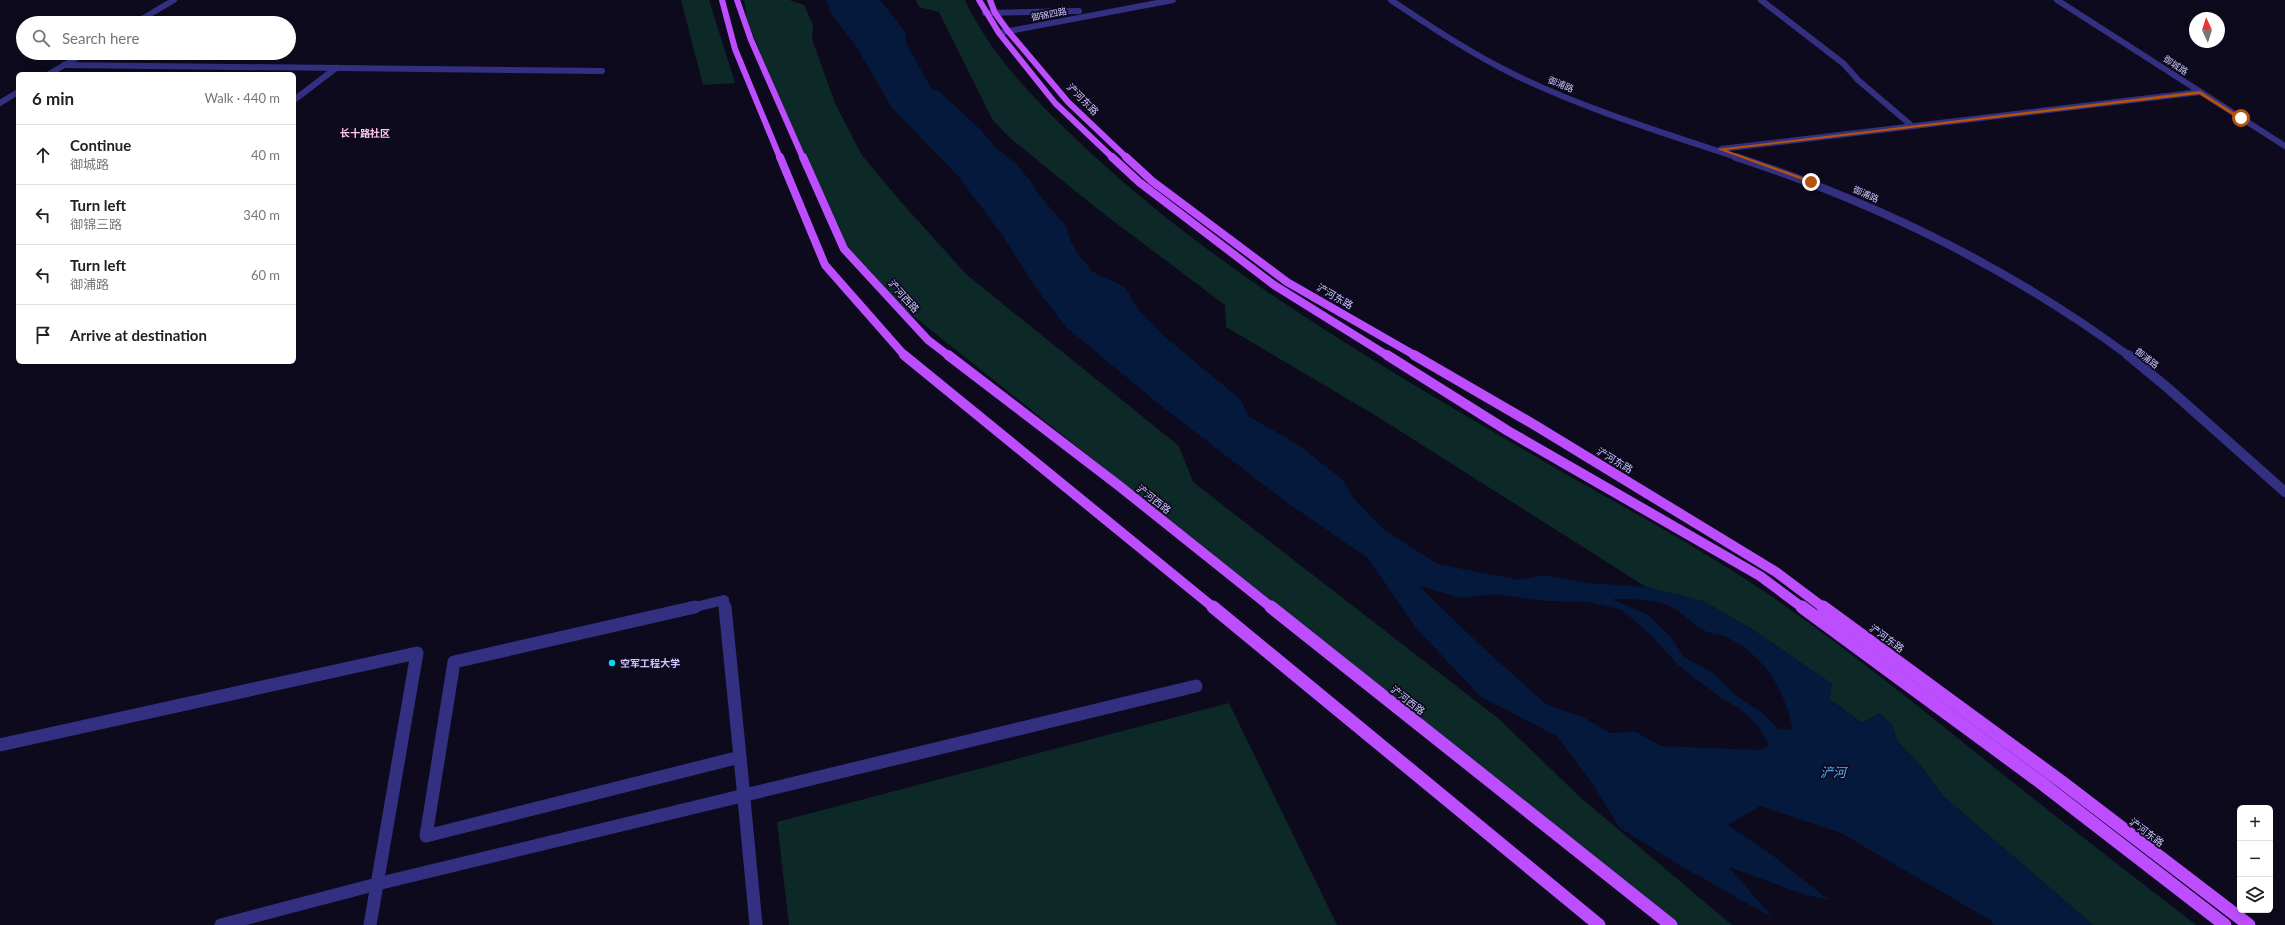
<!DOCTYPE html>
<html lang="en">
<head>
<meta charset="utf-8">
<style>
	body { margin:0; font-family:Lato,"Noto Sans SC",sans-serif; background:#f6f6f6; color:#222 }
	.controls { position:absolute; right:12px; bottom:12px; display:grid; overflow:hidden; border-radius:6px; box-shadow:0 2px 10px #0003 }
	.controls button { width:36px; height:36px; display:grid; place-items:center; padding:0; border:0; border-bottom:1px solid #e0e0e0; background:#fff; color:#222; font:20px sans-serif }
	.compass { position:absolute; left:2189px; top:12px; width:36px; height:36px; border-radius:50%; background:#fff; box-shadow:0 2px 10px #0003; rotate:356deg }
	.stop { position:absolute; width:12px; height:12px; margin:-9px; border:3px solid #b45309; border-radius:50%; background:#fff }
	.stop.end { background:#b45309; border-color:#fff; box-shadow:0 1px 4px #0008 }
	.list { margin:0; padding:0; list-style:none }
	h2 { display:flex; justify-content:space-between; align-items:center; height:52px; margin:0; padding:0 16px; font-size:17px }
	h2 small { font-size:13px; font-weight:400; color:#767676 }
	.list li { display:grid; grid-template-columns:26px 1fr auto; gap:12px; align-items:center; box-sizing:border-box; height:60px; padding:0 16px; border-top:1px solid #e0e0e0 }
	.list b { display:block; font-size:15px; white-space:nowrap }
	.list p { margin:0; font-size:13px; white-space:nowrap; color:#767676 }
	.list em { font-size:13px; font-style:normal; color:#767676 }
	.icon { flex:none; width:22px; height:22px; fill:none; stroke:currentColor; stroke-width:2; stroke-linecap:round; stroke-linejoin:round }
	.map { position:relative; flex:none; width:2285px; height:925px; overflow:hidden }
	.search { position:absolute; background:#fff; box-shadow:0 2px 10px #0003; left:16px; top:16px; width:280px; height:44px; display:flex; align-items:center; gap:10px; box-sizing:border-box; padding:0 14px; border-radius:22px; color:#767676; font-size:15px }
	.panel { position:absolute; background:#fff; box-shadow:0 2px 10px #0003; left:16px; top:72px; width:280px; height:292px; border-radius:6px }
	.map>svg:first-child { display:block }
	.green { fill:#0c2827 }
	.water { fill:#05193c; fill-rule:evenodd }
	.lines { fill:none; stroke-linecap:round; stroke-linejoin:round }
	.minor-far3 { stroke:#333081; stroke-width:6 }
	.minor-far2 { stroke:#333081; stroke-width:8 }
	.minor-far1 { stroke:#333081; stroke-width:10 }
	.minor { stroke:#333081; stroke-width:13 }
	.major-far3 { stroke:#bd4eff; stroke-width:6 }
	.major-far2 { stroke:#bd4eff; stroke-width:8 }
	.major-far1 { stroke:#bd4eff; stroke-width:10 }
	.major { stroke:#bd4eff; stroke-width:13 }
	.route { fill:#b45309 }
	.poi-dot { fill:#00daf2; stroke:#0d0a1e; stroke-width:1.5 }
	.labels { text-anchor:middle; dominant-baseline:central; stroke-width:3.5; stroke-linejoin:round; paint-order:stroke }
	.far-street-label { font-size:9px; fill:#cdc7ff; stroke:#0d0a1e }
	.street-label { font-size:10px; fill:#cdc7ff; stroke:#0d0a1e }
	.far-quarter-label { font-size:10px; font-weight:bold; fill:#ffc9eb; stroke:#0d0a1e }
	.poi-label { font-size:10px; font-weight:bold; fill:#cdc7ff; stroke:#0d0a1e; text-anchor:start }
	.near-water-label { font-size:13px; font-style:italic; fill:#55b0ff; stroke:#0d0a1e }
</style>
</head>
<body>
<div class="map">
<svg width="2285" height="925" viewBox="0 0 2285 925">
	<rect width="100%" height="100%" fill="#0d0a1e"/>
	<g class="green">
		<polygon points="681,0 709,0 735,83 703,85"/>
		<polygon points="744,0 789,0 804,5 813,25 812,39 835,103 861,154 901,202 967,275 1179,446 1193,482 1499,719 1581,798 1732,925 1677,925 902,307 843,245 825,217 747,19"/>
		<path d="M916 0H965C990 54 1034 99 1076 139 1214 272 1392 373 1557 469 1627 509 1698 547 1765 592 1845 646 1924 711 2000 772 2065 824 2131 874 2196 925H2093L1944 797 1920 765 1897 741 1892 724 1862 723 1829 699 1832 684 1750 628 1703 601 1646 587 1378 417 1226 327 1225 305 1100 211 1009 137 992 119 939 12 919 7Z"/>
		<polygon points="1229,703 1337,925 789,925 777,822"/>
	</g>
	<path class="water" d="M826 0H880L905 32 906 43 931 88 940 92 981 130 995 147 1016 164 1029 179 1039 195 1066 226 1070 240 1078 254 1093 272 1125 287 1137 308 1164 336 1241 400 1248 416 1297 444 1342 479 1355 500 1384 530 1438 564 1519 580 1543 575 1587 583 1646 587 1703 601 1750 628 1832 684 1829 699 1861 723 1879 713 1892 724 1897 741 1920 765 1944 797 2093 925H1994L1990 920 1841 833 1760 806 1728 825 1772 855 1829 900 1806 895 1729 867 1773 918 1681 866 1620 828 1594 786 1557 736 1481 697 1416 628 1368 558 1289 504 1160 405 1066 327 1036 288 1003 236 958 176 892 108 856 46 832 15ZM1419 586 1461 598 1495 594 1546 601 1589 602 1622 610 1650 634 1678 665 1720 697 1740 709 1759 727 1769 745 1760 750 1661 746 1636 732 1610 733 1583 717 1547 705 1480 645ZM1612 599C1630 599 1653 599 1670 606 1683 612 1692 625 1705 631 1711 634 1719 634 1726 637 1765 655 1784 689 1793 730L1778 729 1761 712 1738 697 1713 673 1684 657 1670 636 1648 615Z"/>
	<g class="lines">
		<g class="minor-far3">
			<path d="M1391 0C1431 27 1472 54 1515 75 1587 110 1664 133 1739 158"/>
			<polyline points="1761,0 1844,64 1858,80 1912,126"/>
			<polyline points="2057,0 2285,146"/>
			<polyline points="985,13 1079,11"/>
			<polyline points="135,23 174,0"/>
			<polyline points="999,33 1173,0"/>
			<polyline points="64,65 602,71"/>
			<polyline points="49,74 85,53"/>
			<polyline points="294,100 336,68"/>
			<polyline points="0,103 18,92"/>
			<polyline points="1721,149 2200,92"/>
		</g>
		<path class="minor-far2" d="M1736 157C1877 203 2010 268 2129 356"/>
		<g class="minor-far1">
			<polyline points="2128,355 2169,389 2285,492"/>
			<polyline points="691,608 724,600 725,608"/>
		</g>
		<g class="minor">
			<polyline points="695,607 454,662 426,836 740,757"/>
			<polyline points="725,607 740,757"/>
			<polyline points="0,745 417,653 370,925"/>
			<polyline points="740,757 756,925"/>
			<polyline points="221,925 377,884 1196,686"/>
		</g>
		<g class="major-far3">
			<polyline points="722,0 735,49 780,158"/>
			<polyline points="737,0 751,40 803,158"/>
			<polyline points="979,0 999,33 1055,103 1113,158"/>
			<polyline points="990,0 995,13 1008,31 1068,102 1127,158"/>
		</g>
		<g class="major-far2">
			<polyline points="780,157 825,265 905,356"/>
			<polyline points="803,157 844,249 928,340 949,356"/>
			<polyline points="1112,157 1139,182 1274,285 1388,356"/>
			<polyline points="1126,157 1152,181 1287,282 1416,356"/>
		</g>
		<g class="major-far1">
			<polyline points="904,355 1214,608"/>
			<polyline points="948,355 1118,485 1272,608"/>
			<polyline points="1387,355 1508,431 1760,576 1803,608"/>
			<polyline points="1414,355 1533,424 1776,572 1824,608"/>
		</g>
		<g class="major">
			<polyline points="1213,607 1599,925"/>
			<polyline points="1271,607 1671,925"/>
			<polyline points="1802,607 2040,782 2225,925"/>
			<polyline points="1823,607 2062,782 2249,925"/>
		</g>
	</g>
	<polygon class="route" points="2200,91 2243,118 2239,119 2199,94 1726,150 1813,181 1811,183 1717,149"/>
	<circle class="poi-dot" cx="612" cy="663" r="4"/>
	<g class="labels">
		<g class="far-street-label">
			<text transform="translate(1049 14) rotate(-11)">御锦四路</text>
			<text transform="translate(2176 65) rotate(33)">御城路</text>
			<text transform="translate(1561 84) rotate(22)">御浦路</text>
			<text transform="translate(1866 194) rotate(24)">御浦路</text>
			<text transform="translate(2147 358) rotate(38)">御浦路</text>
		</g>
		<g class="street-label">
			<text transform="translate(1083 99) rotate(45)">浐河东路</text>
			<text transform="translate(904 296) rotate(48)">浐河西路</text>
			<text transform="translate(1335 296) rotate(30)">浐河东路</text>
			<text transform="translate(1615 460) rotate(31)">浐河东路</text>
			<text transform="translate(1154 499) rotate(38)">浐河西路</text>
			<text transform="translate(1887 638) rotate(36)">浐河东路</text>
			<text transform="translate(1408 700) rotate(38)">浐河西路</text>
			<text transform="translate(2147 832) rotate(37)">浐河东路</text>
		</g>
		<g class="far-quarter-label">
			<text x="365" y="133">长十路社区</text>
		</g>
		<g class="poi-label">
			<text x="620" y="663">空军工程大学</text>
		</g>
		<g class="near-water-label">
			<text x="1833" y="772">浐河</text>
		</g>
	</g>
</svg>
<div class="controls">
<button>+</button>
<button>−</button>
<button><svg class="icon" aria-label="layers" viewBox="0 0 24 24"><path d="M12 4l9 5-9 5-9-5zM3 14l9 5 9-5"/></svg></button>
</div>
<svg class="compass" viewBox="-18 -18 36 36"><path d="M0-13l5 13h-10z" fill="#e53935"/><path d="M0 13l5-13h-10z" fill="#767676"/></svg>
<div class="stop" style="left:2241px;top:118px"></div>
<div class="stop end" style="left:1811px;top:182px"></div>
<div class="search"><svg class="icon" aria-label="search" viewBox="0 0 24 24"><circle cx="10" cy="10" r="6"/><path d="M15 15l6 6"/></svg>Search here</div>
<section class="panel">
<h2>6 min<small>Walk · 440 m</small></h2>
<ul class="list">
<li><svg class="icon" aria-label="ahead" viewBox="0 0 24 24"><path d="M12 20V5M6 11l6-6 6 6"/></svg><div><b>Continue</b><p>御城路</p></div><em>40 m</em></li>
<li><svg class="icon" aria-label="left" viewBox="0 0 24 24"><path d="M17 20v-9H6M10 6l-5 5 5 5"/></svg><div><b>Turn left</b><p>御锦三路</p></div><em>340 m</em></li>
<li><svg class="icon" aria-label="left" viewBox="0 0 24 24"><path d="M17 20v-9H6M10 6l-5 5 5 5"/></svg><div><b>Turn left</b><p>御浦路</p></div><em>60 m</em></li>
<li><svg class="icon" aria-label="arrive" viewBox="0 0 24 24"><path d="M6 21V4h12l-3 4 3 4H6"/></svg><div><b>Arrive at destination</b></div></li>
</ul>
</section>
</div>
</body>
</html>
